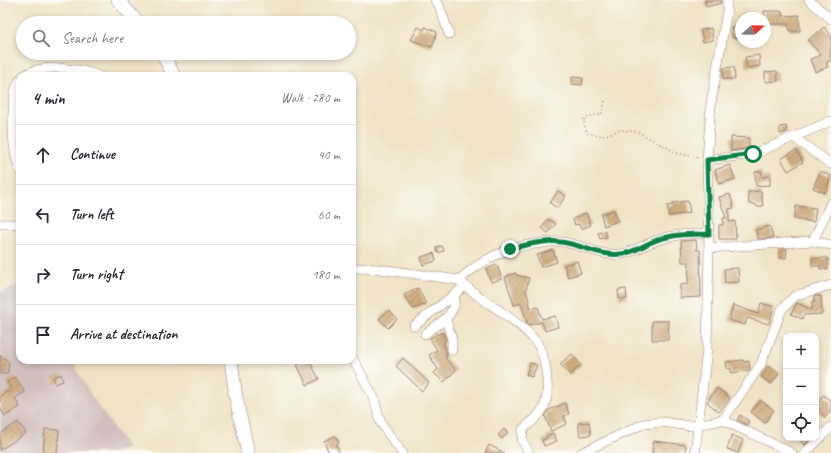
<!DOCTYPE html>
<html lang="en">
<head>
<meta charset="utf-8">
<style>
	body { margin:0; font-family:Caveat,sans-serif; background:#f7f7f7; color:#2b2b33 }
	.controls { position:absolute; right:12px; bottom:12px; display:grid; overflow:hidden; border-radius:8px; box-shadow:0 2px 6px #0003 }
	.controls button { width:36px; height:36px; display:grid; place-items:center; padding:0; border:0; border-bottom:1px solid #e1e1e2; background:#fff; color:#2b2b33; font:20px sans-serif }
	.compass { position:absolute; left:735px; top:12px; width:36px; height:36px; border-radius:50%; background:#fff; box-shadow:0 2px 6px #0003; rotate:70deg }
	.stop { position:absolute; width:12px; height:12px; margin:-9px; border:3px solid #0b8043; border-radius:50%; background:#fff }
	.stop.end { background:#0b8043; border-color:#fff; box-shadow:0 1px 4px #0008 }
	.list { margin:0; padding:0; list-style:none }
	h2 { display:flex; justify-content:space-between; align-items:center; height:52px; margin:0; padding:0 16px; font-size:17px }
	h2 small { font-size:13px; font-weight:400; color:#7c7c81 }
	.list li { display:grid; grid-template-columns:26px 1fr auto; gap:12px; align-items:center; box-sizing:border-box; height:60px; padding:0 16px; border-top:1px solid #e1e1e2 }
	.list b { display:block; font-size:15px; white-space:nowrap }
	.list em { font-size:13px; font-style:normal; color:#7c7c81 }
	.icon { flex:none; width:22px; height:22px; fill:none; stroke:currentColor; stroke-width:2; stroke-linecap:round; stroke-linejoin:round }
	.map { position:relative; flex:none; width:831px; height:453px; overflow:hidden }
	.search { position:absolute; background:#fff; box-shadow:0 2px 6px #0003; left:16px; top:16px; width:340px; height:44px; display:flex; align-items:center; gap:10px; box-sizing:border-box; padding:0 14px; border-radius:22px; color:#7c7c81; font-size:15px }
	.panel { position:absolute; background:#fff; box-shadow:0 2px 6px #0003; left:16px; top:72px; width:340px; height:292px; border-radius:12px }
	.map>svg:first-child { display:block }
	.industrial { fill:#d1bfbd }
	.building { fill:url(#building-hatch) }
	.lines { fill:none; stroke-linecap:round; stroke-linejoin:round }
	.minor-casing { stroke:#9c8178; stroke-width:10 }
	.highway-casing { stroke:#9c8178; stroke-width:14 }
	.path { stroke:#9c8178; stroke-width:1.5; stroke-dasharray:1 3; stroke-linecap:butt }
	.minor { stroke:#fff; stroke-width:9 }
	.highway { stroke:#fff; stroke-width:13 }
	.route { stroke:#0b8043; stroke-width:5 }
</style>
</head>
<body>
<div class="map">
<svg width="831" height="453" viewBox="0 0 831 453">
	<defs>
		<pattern id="building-hatch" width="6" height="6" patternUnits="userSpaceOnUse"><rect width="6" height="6" fill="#d0ae80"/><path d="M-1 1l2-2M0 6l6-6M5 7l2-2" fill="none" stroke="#ab8d69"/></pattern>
	</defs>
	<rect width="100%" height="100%" fill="#fdfcf7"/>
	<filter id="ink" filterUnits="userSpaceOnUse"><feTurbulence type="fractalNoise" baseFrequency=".025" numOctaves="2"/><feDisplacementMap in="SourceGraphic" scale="8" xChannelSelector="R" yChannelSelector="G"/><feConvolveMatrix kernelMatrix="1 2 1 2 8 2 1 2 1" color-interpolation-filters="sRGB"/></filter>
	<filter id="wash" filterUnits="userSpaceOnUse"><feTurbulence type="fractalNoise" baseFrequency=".012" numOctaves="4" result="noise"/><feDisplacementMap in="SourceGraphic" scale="16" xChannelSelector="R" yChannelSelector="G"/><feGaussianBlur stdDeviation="0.9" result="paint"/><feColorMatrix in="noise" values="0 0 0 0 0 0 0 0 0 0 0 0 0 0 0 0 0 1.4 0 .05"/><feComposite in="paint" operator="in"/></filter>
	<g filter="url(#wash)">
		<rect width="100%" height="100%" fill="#efe3c5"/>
		<polygon class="industrial" points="20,284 20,360 74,360 77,370 92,397 128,448 112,453 0,453 0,293"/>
		<g id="blocks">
			<g class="building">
				<polygon points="705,0 721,0 721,3 706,7"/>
				<polygon points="764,11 782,11 782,16 799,15 800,31 790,31 788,24 765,24"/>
				<polygon points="741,26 741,38 732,38 731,27"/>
				<polygon points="418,27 424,30 425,27 437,32 432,47 411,40"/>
				<polygon points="824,27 831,35 831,60 826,63 828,67 815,72 810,59 821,55 808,40"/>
				<polygon points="711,28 713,40 703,42 701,30"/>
				<polygon points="759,55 760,66 747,68 745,57"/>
				<polygon points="734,67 735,79 723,79 723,68"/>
				<polygon points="777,71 778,81 765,82 765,72"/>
				<polygon points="572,77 583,78 582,85 572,84"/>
				<polygon points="786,126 787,132 780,134 780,127"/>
				<polygon points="731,137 749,138 749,148 731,151"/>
				<polygon points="796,150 803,162 788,171 781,159"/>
				<polygon points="730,165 735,179 719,184 715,170"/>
				<polygon points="762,171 762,177 770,176 770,185 756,186 755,172"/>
				<polygon points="820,171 831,176 825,193 813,188"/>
				<polygon points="558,191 566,196 557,208 550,203"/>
				<polygon points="761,191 763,206 757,207 755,204 749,204 748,192"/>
				<polygon points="730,194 734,208 729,209 729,222 735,221 736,239 719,239 719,225 723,225 723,218 726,218 719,197"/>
				<polygon points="688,201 690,213 669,216 667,206 673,205 672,203"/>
				<polygon points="796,206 816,208 814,222 794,219"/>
				<polygon points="614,210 618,221 604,226 601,214"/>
				<polygon points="586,213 591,225 581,229 579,224 575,225 573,219"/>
				<polygon points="548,219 556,224 548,233 542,228"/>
				<polygon points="770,226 773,238 758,239 756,230"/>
				<polygon points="605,231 607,237 600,239 598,233"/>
				<polygon points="696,240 697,250 700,250 701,297 680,298 680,285 688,284 689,262 682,262 681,241"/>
				<polygon points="442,246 444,251 438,253 436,247"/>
				<polygon points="779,249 787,249 786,258 779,258"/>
				<polygon points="553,250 557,262 541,267 537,255"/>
				<polygon points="434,253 436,261 423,265 421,257"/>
				<polygon points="812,258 828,258 828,269 820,269 820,266 812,266"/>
				<polygon points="577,261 581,273 568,277 564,265"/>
				<polygon points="497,265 502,279 491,282 486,269"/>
				<polygon points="738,268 739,282 725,283 724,269"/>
				<polygon points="516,273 516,275 529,278 526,290 531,309 538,307 542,319 555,316 558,327 545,331 542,322 528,325 521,303 514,305 505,277"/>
				<polygon points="418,288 426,304 413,309 404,295"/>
				<polygon points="626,289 627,299 619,299 618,290"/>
				<polygon points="814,296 821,296 822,314 804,315 802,319 791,314 797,303 812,310 812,302 815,302"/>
				<polygon points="761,303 774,307 769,324 747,318 745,325 729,320 733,305 758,314"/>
				<polygon points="389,310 397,319 388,328 379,319"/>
				<polygon points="652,321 669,321 668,340 652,340"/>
				<polygon points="442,332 446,340 443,343 447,353 445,354 447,356 445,358 456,370 444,382 434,373 438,369 429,355 437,350 430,338"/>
				<polygon points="572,354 581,365 570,375 560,364"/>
				<polygon points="0,356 6,359 9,363 7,374 0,374"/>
				<polygon points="403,358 429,383 422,391 396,366"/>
				<polygon points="307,360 309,360 319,379 307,385 297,365"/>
				<polygon points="743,360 744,362 749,361 750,370 731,373 731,368 727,369 726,362"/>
				<polygon points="530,363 537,365 532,377 526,375"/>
				<polygon points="768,366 779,373 772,384 761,377"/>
				<polygon points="61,374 63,381 55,384 53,377"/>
				<polygon points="15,377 25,392 15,398 20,407 5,416 0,408 0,396 11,390 7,382"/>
				<polygon points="717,388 730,398 719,412 707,402"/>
				<polygon points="823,395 831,401 831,410 825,417 816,409 816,403"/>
				<polygon points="760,400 774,410 765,423 751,412"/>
				<polygon points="565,403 569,414 564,416 567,424 551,431 545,416 549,410"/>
				<polygon points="740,415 749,421 747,425 737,420"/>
				<polygon points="18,422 26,433 0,450 0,434"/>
				<polygon points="589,422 591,435 580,436 578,423"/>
				<polygon points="45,429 59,430 57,453 43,453"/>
				<polygon points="504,429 508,433 502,439 498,435"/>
				<polygon points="553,433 557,441 544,446 542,440 547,438 546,436"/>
				<polygon points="732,435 743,440 738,453 727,449"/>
				<polygon points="335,436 339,443 336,445 340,453 329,453 324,441"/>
				<polygon points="797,438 812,438 805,445"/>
				<polygon points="654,441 686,445 685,453 652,453"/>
				<polygon points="489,445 505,453 485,453"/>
			</g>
		</g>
	</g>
	<g filter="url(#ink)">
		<use href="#blocks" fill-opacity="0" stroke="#9c8178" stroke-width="1"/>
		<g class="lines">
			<defs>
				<g id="minor">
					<polyline points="435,0 439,5 449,34"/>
					<polyline points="809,0 831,19"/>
					<path d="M23 76C41 63 80 68 99 76"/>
					<path d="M20 80C9 95 12 153 20 170"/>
					<polyline points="793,137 831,164"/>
					<polyline points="707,160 753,154 831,121"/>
					<polyline points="0,224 20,224"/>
					<polyline points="813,241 831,203"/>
					<polyline points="709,248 813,241 831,245"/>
					<path d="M352 268 379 269 459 280C482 260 504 248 534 244 543 243 553 241 562 242 581 244 601 257 621 254 634 252 645 244 658 240 674 234 691 234 709 233"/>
					<path d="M459 280C481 302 511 314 532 337 543 348 546 366 547 380 549 406 543 413 523 429L522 440 529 453"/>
					<polyline points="446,320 452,339 452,350"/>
					<polyline points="414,326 465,286"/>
					<path d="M425 334C437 325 459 314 454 295"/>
					<polyline points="352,357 374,398 381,423 402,453"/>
					<polyline points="723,420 761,364 782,309 795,296 831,285"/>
					<polyline points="581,453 643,424 663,422 690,426 723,420 792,453"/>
					<polyline points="695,453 707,349 709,248 707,160 711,103 727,11 727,0"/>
					<polyline points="805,453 831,427"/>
				</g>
				<g id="highway">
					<polyline points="118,0 138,23"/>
					<polyline points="162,53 174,76"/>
					<polyline points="231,360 236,398 248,453"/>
				</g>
			</defs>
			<use href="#minor" class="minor-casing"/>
			<use href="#highway" class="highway-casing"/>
			<polyline class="path" points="605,101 601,115 593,115 583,120 587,133 603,136 620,130 638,132 677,153 699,158"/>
			<use href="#minor" class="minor"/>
			<use href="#highway" class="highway"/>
		</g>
	</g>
	<g class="lines" filter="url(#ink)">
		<path class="route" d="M510 249C526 245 545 240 561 242 581 244 600 257 621 254 634 253 645 244 657 240 674 234 691 234 709 234L707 160 753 154"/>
	</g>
</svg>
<div class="controls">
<button>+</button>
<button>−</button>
<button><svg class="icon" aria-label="locate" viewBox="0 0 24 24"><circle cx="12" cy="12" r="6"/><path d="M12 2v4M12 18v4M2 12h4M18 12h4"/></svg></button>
</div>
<svg class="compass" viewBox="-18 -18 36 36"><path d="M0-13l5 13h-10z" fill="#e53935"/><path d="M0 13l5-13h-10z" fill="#7c7c81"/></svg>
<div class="stop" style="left:753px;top:154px"></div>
<div class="stop end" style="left:510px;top:249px"></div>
<div class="search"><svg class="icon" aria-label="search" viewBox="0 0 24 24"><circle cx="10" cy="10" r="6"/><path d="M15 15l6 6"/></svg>Search here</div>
<section class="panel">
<h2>4 min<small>Walk · 280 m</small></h2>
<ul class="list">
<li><svg class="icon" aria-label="ahead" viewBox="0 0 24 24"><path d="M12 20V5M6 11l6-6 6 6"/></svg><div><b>Continue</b></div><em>40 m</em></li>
<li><svg class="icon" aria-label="left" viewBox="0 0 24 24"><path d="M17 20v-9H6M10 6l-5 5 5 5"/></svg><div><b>Turn left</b></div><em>60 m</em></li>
<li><svg class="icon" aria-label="right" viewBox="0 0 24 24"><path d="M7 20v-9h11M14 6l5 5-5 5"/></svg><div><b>Turn right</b></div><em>180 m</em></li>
<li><svg class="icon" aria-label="arrive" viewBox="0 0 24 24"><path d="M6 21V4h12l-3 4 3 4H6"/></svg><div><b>Arrive at destination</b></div></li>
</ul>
</section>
</div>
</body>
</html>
